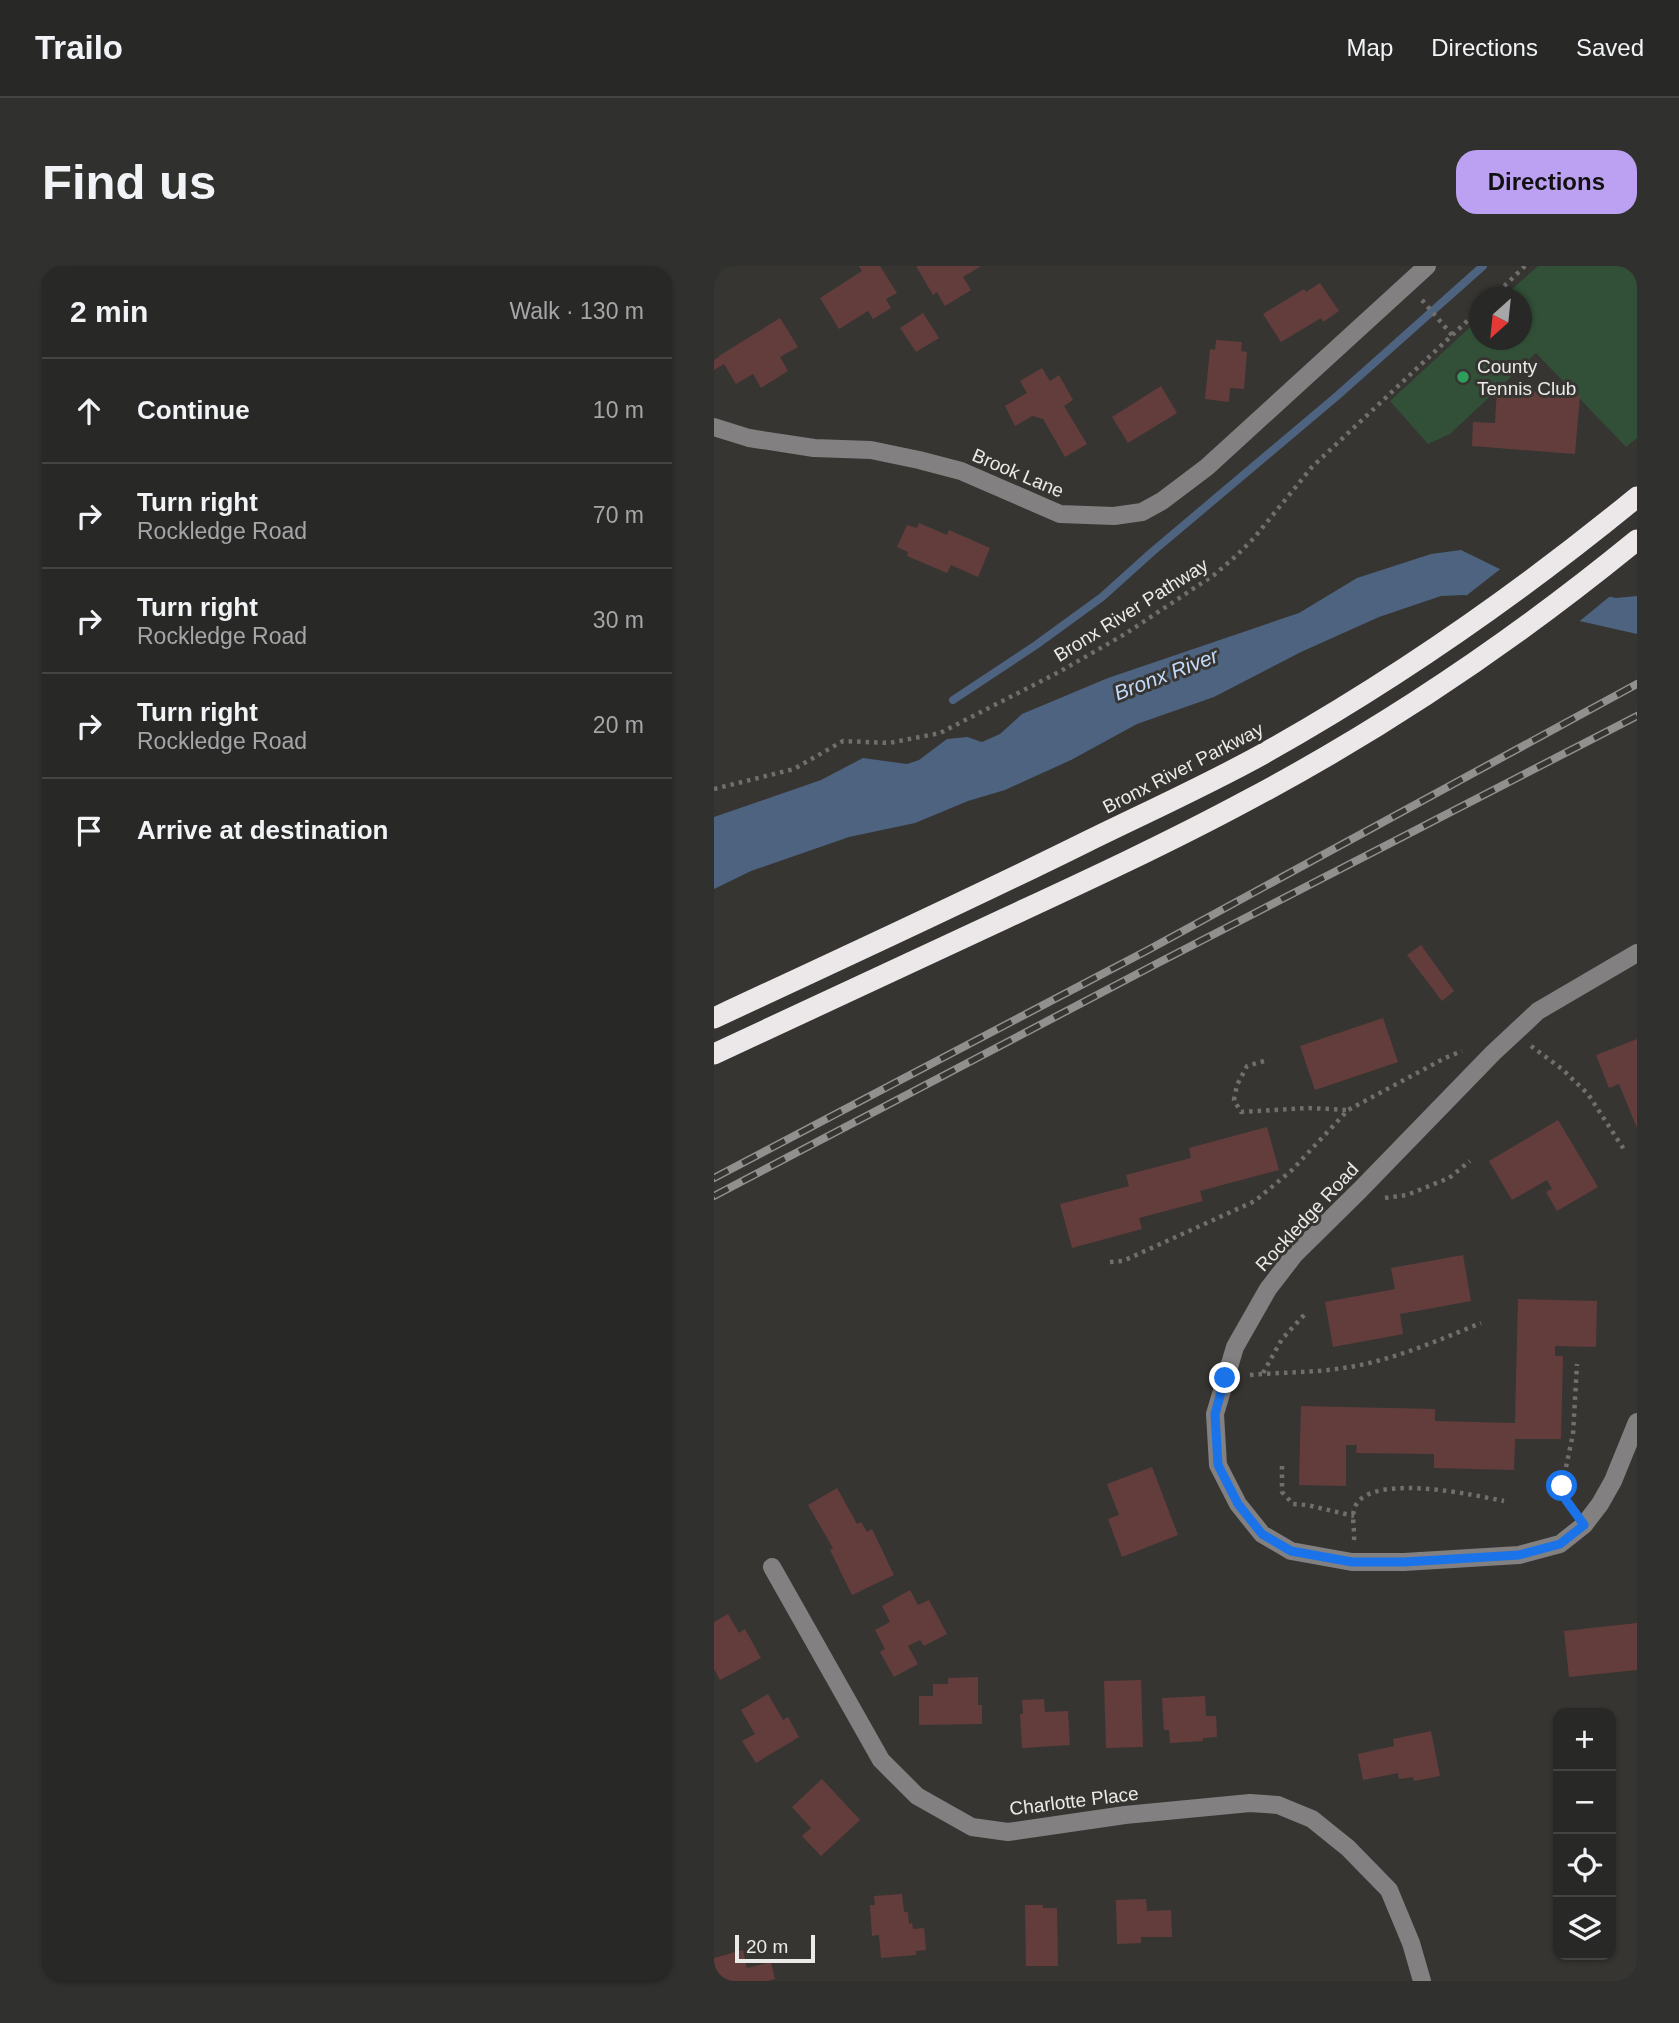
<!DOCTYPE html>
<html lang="en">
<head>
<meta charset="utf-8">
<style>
	body { margin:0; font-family:Arial,sans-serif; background:#30302e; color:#f1f3f6 }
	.controls { position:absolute; right:21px; bottom:21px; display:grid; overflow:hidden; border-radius:14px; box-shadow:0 2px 5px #0004 }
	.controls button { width:63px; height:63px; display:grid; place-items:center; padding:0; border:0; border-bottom:2px solid #444443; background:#282826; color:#f1f3f6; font:35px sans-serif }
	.compass { position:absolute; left:755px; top:21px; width:63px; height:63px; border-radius:50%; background:#282826; box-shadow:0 2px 5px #0004; rotate:207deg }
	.scale { position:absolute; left:21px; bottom:18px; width:80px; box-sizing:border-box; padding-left:7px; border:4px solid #eaeae8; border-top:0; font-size:19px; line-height:24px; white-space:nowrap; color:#eaeae8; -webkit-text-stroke:5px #363532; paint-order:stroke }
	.stop { position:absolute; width:21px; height:21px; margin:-16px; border:5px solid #1a73e8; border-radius:50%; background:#fff }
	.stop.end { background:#1a73e8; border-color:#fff; box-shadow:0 2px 7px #0008 }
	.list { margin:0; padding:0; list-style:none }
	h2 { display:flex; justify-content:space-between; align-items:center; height:91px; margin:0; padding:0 28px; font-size:30px }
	h2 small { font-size:23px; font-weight:400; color:#a5a6a7 }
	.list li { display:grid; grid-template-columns:46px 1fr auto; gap:21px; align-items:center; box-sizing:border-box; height:105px; padding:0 28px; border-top:2px solid #444443 }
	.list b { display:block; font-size:26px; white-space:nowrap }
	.list p { margin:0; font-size:23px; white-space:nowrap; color:#a5a6a7 }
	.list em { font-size:23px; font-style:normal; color:#a5a6a7 }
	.icon { flex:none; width:38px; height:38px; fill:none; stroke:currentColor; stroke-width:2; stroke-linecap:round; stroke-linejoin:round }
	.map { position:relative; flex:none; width:923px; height:1715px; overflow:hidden; border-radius:21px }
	header { display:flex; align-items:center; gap:42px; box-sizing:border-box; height:98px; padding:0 35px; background:#282826; border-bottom:2px solid #444443 }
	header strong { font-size:33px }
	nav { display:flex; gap:38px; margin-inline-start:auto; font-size:24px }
	.intro { display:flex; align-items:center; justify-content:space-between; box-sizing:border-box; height:168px; padding:0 42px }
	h1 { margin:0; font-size:49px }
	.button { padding:18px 32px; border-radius:21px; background:#bca0f2; color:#111; font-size:24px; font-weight:700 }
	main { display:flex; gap:42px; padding:0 42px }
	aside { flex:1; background:#282826; border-radius:21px; box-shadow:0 2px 5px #0004 }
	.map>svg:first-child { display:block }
	.green { fill:#325038 }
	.water { fill:#4d6380 }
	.pier { fill:#363532 }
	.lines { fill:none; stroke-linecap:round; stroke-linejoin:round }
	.stream { stroke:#4d6380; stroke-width:8 }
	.building { fill:#633d3c }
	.path { stroke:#706f6c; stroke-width:4.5; stroke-dasharray:3.5 5; stroke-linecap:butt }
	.minor { stroke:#828080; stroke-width:18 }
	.highway { stroke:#ece8e9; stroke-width:21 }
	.rail-casing { stroke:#91908e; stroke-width:8 }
	.rail { stroke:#363532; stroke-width:5; stroke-dasharray:16; stroke-linecap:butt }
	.route { stroke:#1a73e8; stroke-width:9 }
	.leisure-dot { fill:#2e9e5b; stroke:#363532; stroke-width:2.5 }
	.labels { text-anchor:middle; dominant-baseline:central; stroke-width:6; stroke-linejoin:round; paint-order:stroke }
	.poi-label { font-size:19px; fill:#eaeae8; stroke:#363532; text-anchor:start }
	.street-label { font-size:19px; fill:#eaeae8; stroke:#363532 }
	.water-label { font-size:21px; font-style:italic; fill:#c3dafa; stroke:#363532 }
</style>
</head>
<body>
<header>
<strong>Trailo</strong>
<nav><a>Map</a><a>Directions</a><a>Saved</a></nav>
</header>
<div class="intro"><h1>Find us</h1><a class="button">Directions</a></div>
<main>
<aside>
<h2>2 min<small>Walk · 130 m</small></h2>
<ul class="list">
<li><svg class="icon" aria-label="ahead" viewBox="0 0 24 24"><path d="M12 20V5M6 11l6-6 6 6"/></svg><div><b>Continue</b></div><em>10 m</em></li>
<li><svg class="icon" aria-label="right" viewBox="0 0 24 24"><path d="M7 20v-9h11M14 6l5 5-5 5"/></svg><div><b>Turn right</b><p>Rockledge Road</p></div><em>70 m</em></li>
<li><svg class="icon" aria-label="right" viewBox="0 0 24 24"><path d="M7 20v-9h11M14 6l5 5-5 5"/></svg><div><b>Turn right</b><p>Rockledge Road</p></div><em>30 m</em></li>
<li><svg class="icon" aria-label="right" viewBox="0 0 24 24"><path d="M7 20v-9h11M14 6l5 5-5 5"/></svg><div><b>Turn right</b><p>Rockledge Road</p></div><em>20 m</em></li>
<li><svg class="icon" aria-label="arrive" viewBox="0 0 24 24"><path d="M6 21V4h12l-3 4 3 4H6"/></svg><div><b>Arrive at destination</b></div></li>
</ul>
</aside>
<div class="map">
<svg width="923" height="1715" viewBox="0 0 923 1715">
	<rect width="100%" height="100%" fill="#363532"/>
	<polygon class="green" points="824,0 923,0 923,172 912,181 822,87 736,168 714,178 676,135 765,53 766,74 808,74 808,32 789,31"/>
	<polygon class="water" points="747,284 792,306 902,332 923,330 923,368 750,329 727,330 665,351 587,386 500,431 423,458 357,494 291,524 254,535 201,557 135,571 37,605 0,623 0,551 107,514 149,492 193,498 205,494 233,473 253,471 268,476 286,468 308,448 394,412 585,347 643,312 717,288"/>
	<polygon class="pier" points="789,301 793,303 900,327 862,358 748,333"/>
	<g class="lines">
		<polyline class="stream" points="239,434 322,379 388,331 438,286 623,130 769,0"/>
	</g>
	<g class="building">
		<polygon points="145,0 166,0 183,27 172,33 177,42 159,53 154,45 125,63 106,32 148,5"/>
		<polygon points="202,0 267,0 249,11 257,24 231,40 223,26 219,29"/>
		<polygon points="606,17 625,45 609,56 607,52 567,76 549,48 590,23 592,26"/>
		<polygon points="209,47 225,72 202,86 186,62"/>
		<polygon points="66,52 84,81 66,91 74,105 47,122 39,108 22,118 10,98 0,104 0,94 5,91 5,90"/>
		<polygon points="502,74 528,76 527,85 533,86 530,123 516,122 515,136 491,133 496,83 501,84"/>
		<polygon points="328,102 336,115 345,109 359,134 350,140 373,178 351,191 329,153 318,150 301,160 291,140 313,127 306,115"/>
		<polygon points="447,120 463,147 414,177 398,151"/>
		<polygon points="783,123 866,129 861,188 758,180 759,156 781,157"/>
		<polygon points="205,257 233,269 235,264 276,282 264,311 237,299 233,307 193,290 194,286 183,281 193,259 203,262"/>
		<polygon points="707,679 740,725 728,735 693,689"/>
		<polygon points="669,752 684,796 601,824 586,780"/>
		<polygon points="923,773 923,862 905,818 895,822 882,789"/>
		<polygon points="844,854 884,921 843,945 832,926 838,923 833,914 798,934 775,895"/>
		<polygon points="553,861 565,904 486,925 489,935 425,952 428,963 358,982 346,938 415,920 412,909 477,892 475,882"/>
		<polygon points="749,989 757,1035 686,1048 689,1068 619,1081 611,1036 681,1023 677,1002"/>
		<polygon points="804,1033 883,1035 882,1081 841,1080 841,1090 849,1090 847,1173 801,1173 800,1204 720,1202 720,1188 642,1187 643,1179 632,1179 632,1220 585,1219 587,1140 721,1143 721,1155 801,1157"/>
		<polygon points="438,1201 464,1269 408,1291 394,1253 405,1249 393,1218"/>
		<polygon points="123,1222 143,1258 147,1256 153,1266 158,1263 180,1309 138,1329 116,1284 119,1282 94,1239"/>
		<polygon points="196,1324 204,1339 215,1334 233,1368 210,1380 206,1374 194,1380 204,1398 180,1411 166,1386 171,1383 161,1364 176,1356 168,1340"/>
		<polygon points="14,1348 25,1367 31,1363 47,1392 6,1414 0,1403 0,1356"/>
		<polygon points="923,1357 923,1404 855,1411 850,1365"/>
		<polygon points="264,1411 264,1439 268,1439 268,1458 205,1459 205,1430 219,1430 219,1418 234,1418 234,1412"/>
		<polygon points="427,1414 429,1481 392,1482 390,1415"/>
		<polygon points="54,1428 69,1454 74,1451 85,1471 42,1497 28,1475 41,1468 27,1444"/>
		<polygon points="491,1430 492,1450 502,1450 503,1471 489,1472 489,1475 456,1477 455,1464 450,1464 448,1432"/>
		<polygon points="330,1433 331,1446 354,1445 356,1479 308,1482 306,1448 309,1448 308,1434"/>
		<polygon points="717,1465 726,1510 700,1515 699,1511 685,1513 684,1507 649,1514 644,1488 680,1480 679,1473"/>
		<polygon points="108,1513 146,1554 107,1590 88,1570 97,1562 78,1541"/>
		<polygon points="188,1628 190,1646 194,1646 195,1658 198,1657 199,1663 210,1662 212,1684 202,1685 202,1689 167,1692 165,1669 158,1670 156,1639 161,1639 160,1630"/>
		<polygon points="432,1633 433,1645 457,1644 458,1671 427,1671 427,1677 403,1678 402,1634"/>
		<polygon points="311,1639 329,1639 329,1642 343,1642 344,1700 312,1700"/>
		<polygon points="29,1684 33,1702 57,1696 61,1713 54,1715 3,1715 0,1704 0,1692"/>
	</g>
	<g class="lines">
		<g class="path">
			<polyline points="778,32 811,0"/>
			<polyline points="708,34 738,69"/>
			<polyline points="0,523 80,503 129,475 175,477 226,467 345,406 411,368 500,309 522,290 540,272 598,201 766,43"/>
			<polyline points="817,780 848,803 874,828 911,885"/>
			<polyline points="550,795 533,800 523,819 520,834 527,846 595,842 633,844"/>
			<polyline points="671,932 693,929 735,912 756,895"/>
			<polyline points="396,996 409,995 541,935 578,904 634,844 731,792 748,785"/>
			<polyline points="549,1107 568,1073 591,1048"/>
			<path d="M536 1109C565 1106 594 1107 622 1103 673 1097 720 1076 767 1057"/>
			<polyline points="568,1200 568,1226 579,1238 593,1239 640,1250"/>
			<polyline points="857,1241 852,1234 848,1220 859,1168 863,1098"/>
			<path d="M640 1274C641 1262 636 1247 643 1237 664 1208 760 1229 790 1235"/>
		</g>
		<g class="minor">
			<polyline points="0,161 35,172 100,182 157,184 205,194 247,205 346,248 400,250 428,246 448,235 493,201 713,0"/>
			<polyline points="923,687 824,745 779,787 646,924 581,988 554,1023 521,1081 501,1148 504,1199 524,1238 548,1268 577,1285 638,1296 690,1296 805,1289 846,1278 870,1259 886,1238 899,1215 923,1156"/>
			<polyline points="58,1301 167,1494 203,1530 258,1561 294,1566 411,1549 536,1537 564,1539 598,1553 634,1582 675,1624 697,1677 708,1715"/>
		</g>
		<g class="highway">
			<path d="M0 752C124 694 249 637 372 576 431 547 491 520 549 488 681 414 806 327 923 231"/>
			<path d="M0 788C97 743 193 698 290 653 372 615 454 577 534 534 672 461 802 373 923 274"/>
		</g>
		<defs>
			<g id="rail">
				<polyline points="0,912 434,684 923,418"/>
				<polyline points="0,930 444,697 923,450"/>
			</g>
		</defs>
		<use href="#rail" class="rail-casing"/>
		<use href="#rail" class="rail"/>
	</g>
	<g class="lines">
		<polyline class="route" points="511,1112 501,1148 504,1199 524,1238 548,1268 577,1285 638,1296 690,1296 805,1289 846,1278 870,1259 852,1234 848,1220"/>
	</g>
	<circle class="leisure-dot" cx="749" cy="111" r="7"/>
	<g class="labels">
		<g class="poi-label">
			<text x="763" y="100">County<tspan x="763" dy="22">Tennis Club</tspan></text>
		</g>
		<g class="street-label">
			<text transform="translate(304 207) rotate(23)">Brook Lane</text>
			<text transform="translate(417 344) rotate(-32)">Bronx River Pathway</text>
			<text transform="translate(469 502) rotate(-27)">Bronx River Parkway</text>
			<text transform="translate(593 951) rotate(-47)">Rockledge Road</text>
			<text transform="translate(360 1535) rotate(-7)">Charlotte Place</text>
		</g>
		<g class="water-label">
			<text transform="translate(452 408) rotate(-21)">Bronx River</text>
		</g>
	</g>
</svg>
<div class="controls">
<button>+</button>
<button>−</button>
<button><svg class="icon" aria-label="locate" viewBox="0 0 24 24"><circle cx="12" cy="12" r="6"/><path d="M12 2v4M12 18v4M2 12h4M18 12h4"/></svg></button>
<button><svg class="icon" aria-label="layers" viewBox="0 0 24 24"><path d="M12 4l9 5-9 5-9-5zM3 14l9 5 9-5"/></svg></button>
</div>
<svg class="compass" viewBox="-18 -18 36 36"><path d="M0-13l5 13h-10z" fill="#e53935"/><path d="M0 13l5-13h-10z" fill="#a5a6a7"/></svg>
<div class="scale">20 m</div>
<div class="stop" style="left:848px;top:1220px"></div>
<div class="stop end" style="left:511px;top:1112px"></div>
</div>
</main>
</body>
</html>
